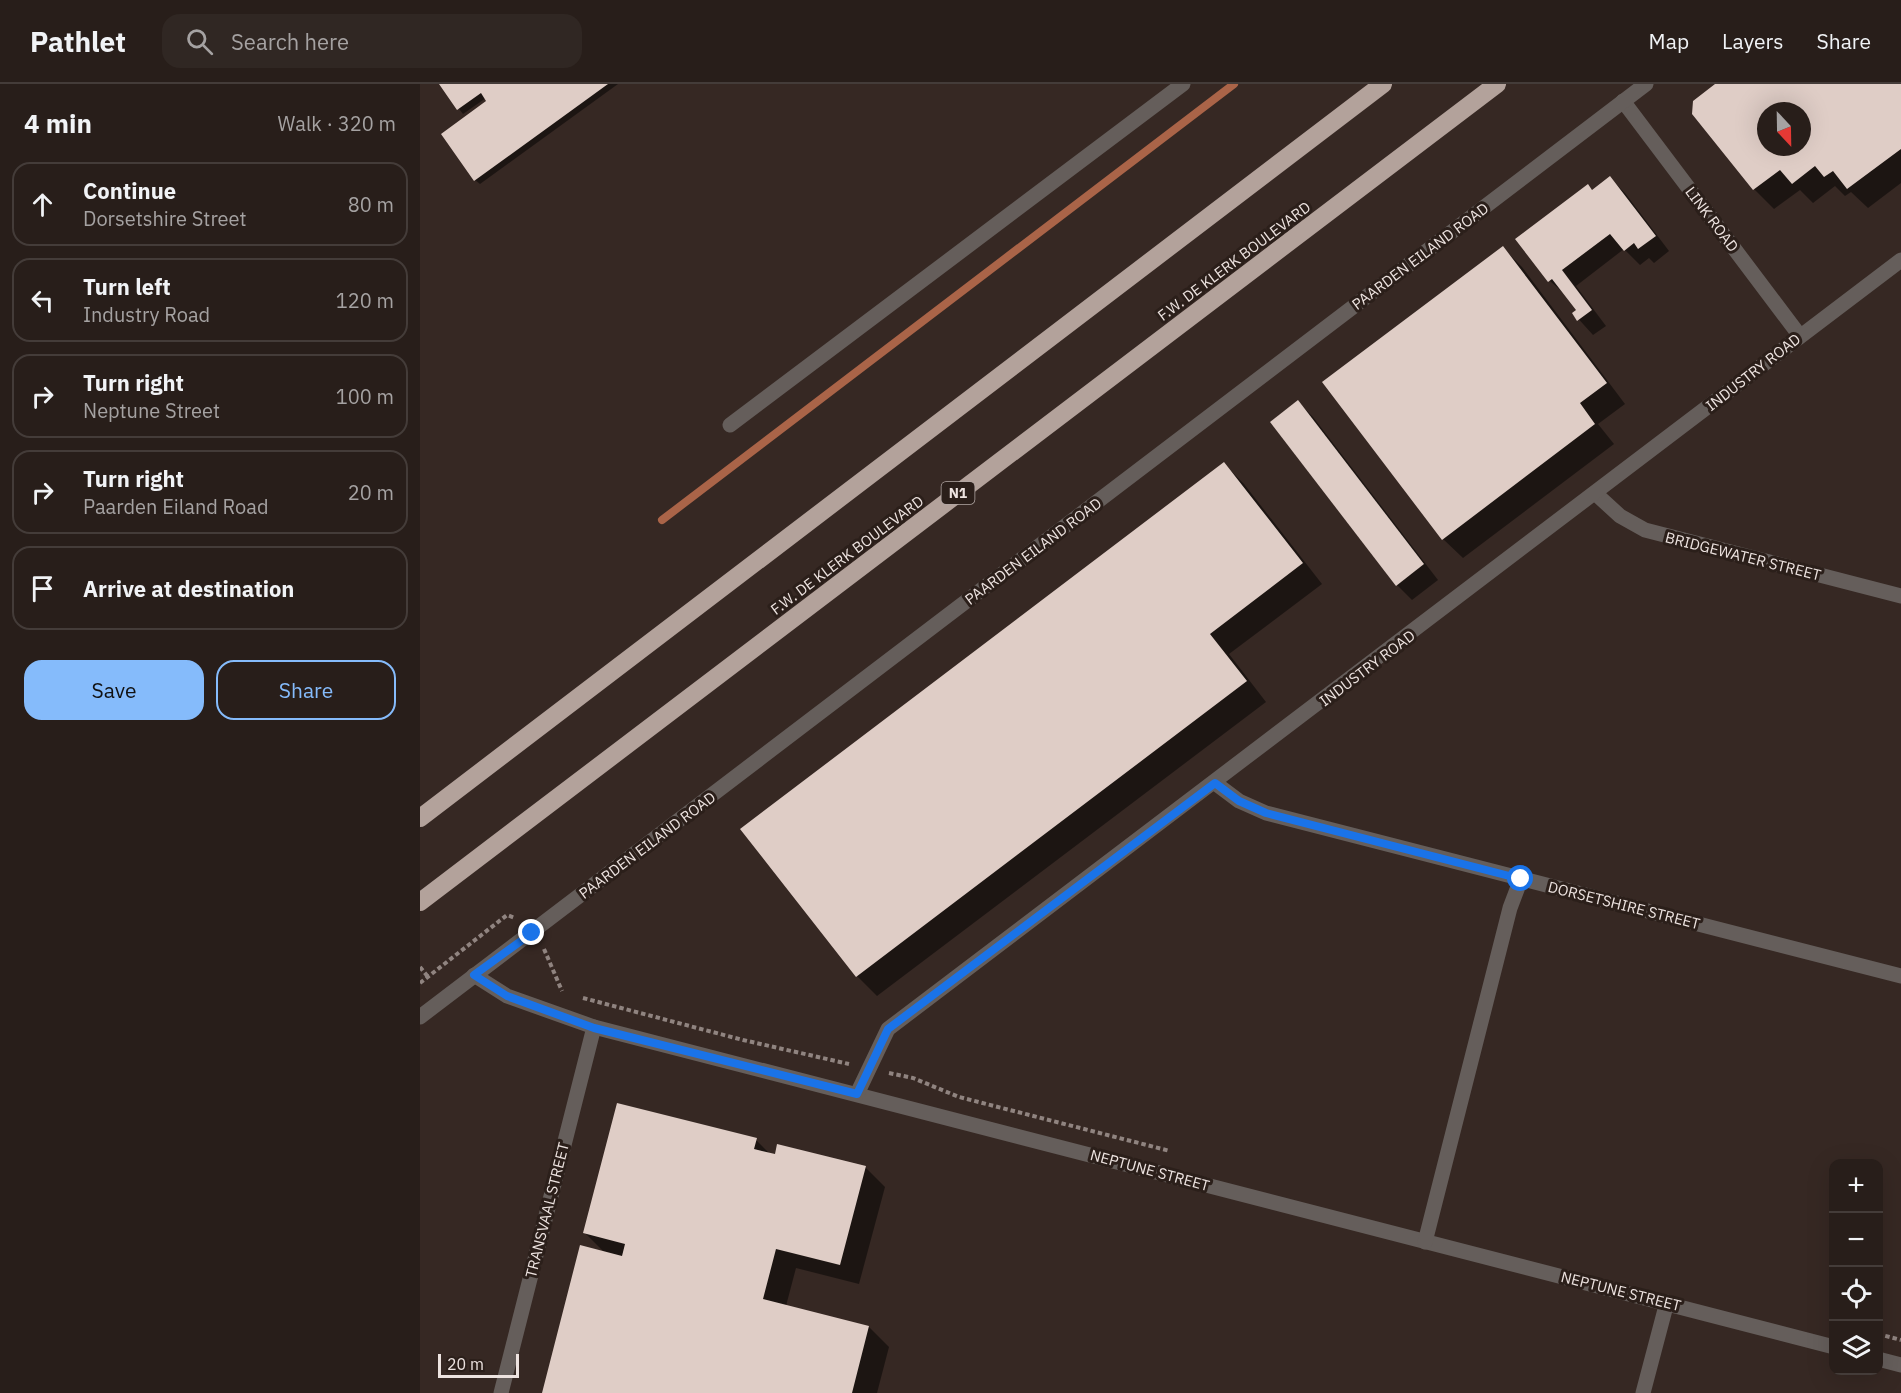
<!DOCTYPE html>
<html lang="en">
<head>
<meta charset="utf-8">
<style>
	body { margin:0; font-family:"IBM Plex Sans",sans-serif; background:#302723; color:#f1f3f6 }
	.controls { position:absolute; right:18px; bottom:18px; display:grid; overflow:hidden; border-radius:12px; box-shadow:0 6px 24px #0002 }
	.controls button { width:54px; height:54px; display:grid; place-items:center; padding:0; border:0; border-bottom:2px solid #443c39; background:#281e1a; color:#f1f3f6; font:30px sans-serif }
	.compass { position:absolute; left:1337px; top:18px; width:54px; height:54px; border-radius:50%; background:#281e1a; box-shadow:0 6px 24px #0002; rotate:158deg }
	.scale { position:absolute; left:18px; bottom:15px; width:81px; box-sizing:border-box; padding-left:6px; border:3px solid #ede3e0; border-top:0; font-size:16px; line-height:21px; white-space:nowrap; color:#ede3e0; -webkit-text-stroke:4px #2b1f1a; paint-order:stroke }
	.stop { position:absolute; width:18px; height:18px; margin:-14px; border:4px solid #1a73e8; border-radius:50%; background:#fff }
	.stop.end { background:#1a73e8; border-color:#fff; box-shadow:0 2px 6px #0008 }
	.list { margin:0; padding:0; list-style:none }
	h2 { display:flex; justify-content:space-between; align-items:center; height:78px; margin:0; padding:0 24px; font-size:26px }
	h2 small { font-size:20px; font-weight:400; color:#a5a2a2 }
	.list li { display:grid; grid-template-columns:39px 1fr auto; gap:18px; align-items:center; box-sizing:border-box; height:84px; margin:0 12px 12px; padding:0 12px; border:2px solid #443c39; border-radius:18px }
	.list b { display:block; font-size:22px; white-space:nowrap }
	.list p { margin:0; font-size:20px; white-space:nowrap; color:#a5a2a2 }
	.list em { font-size:20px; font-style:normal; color:#a5a2a2 }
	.actions { display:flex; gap:12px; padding:18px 24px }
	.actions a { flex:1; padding:14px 0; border:2px solid #85bbfb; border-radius:18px; text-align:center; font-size:21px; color:#85bbfb }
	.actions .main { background:#85bbfb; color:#111 }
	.icon { flex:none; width:33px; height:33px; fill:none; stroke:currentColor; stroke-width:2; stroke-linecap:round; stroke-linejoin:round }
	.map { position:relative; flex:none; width:1481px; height:1309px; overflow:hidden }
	header { display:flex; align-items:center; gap:36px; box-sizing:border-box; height:84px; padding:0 30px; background:#281e1a; border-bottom:2px solid #443c39 }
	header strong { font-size:28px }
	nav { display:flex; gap:33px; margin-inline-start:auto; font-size:21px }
	.search { width:420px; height:54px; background:#302723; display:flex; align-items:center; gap:15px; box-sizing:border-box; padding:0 21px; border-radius:18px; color:#a5a2a2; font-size:22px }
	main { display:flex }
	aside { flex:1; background:#281e1a }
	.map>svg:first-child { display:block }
	.shadow { fill:#0007; fill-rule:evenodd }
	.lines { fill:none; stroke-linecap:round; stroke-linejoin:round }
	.stream { stroke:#aa6448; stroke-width:8 }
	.building { fill:#dfcdc6; fill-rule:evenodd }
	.path { stroke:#908480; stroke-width:4; stroke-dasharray:4.5 3; stroke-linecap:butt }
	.minor { stroke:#655e5b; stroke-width:15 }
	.highway { stroke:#b3a29b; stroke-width:18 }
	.route { stroke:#1a73e8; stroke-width:8 }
	.labels { text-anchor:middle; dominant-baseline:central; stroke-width:6; stroke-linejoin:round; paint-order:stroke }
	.shield { fill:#2b1f1a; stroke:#b3a8a5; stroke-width:1.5 }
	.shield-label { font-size:14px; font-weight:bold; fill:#ede3e0 }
	.street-label { font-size:15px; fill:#ede3e0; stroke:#2b1f1a }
</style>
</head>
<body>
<header>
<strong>Pathlet</strong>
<div class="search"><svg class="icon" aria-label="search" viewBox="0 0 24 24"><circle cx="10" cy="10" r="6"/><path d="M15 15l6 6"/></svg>Search here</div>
<nav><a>Map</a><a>Layers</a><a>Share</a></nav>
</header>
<main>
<aside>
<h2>4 min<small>Walk · 320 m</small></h2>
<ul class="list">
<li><svg class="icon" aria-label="ahead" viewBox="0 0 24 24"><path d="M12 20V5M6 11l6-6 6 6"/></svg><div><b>Continue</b><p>Dorsetshire Street</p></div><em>80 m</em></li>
<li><svg class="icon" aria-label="left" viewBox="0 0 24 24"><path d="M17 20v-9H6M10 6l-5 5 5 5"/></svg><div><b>Turn left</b><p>Industry Road</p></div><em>120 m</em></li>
<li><svg class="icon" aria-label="right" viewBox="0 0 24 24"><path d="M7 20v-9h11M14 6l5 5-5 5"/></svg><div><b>Turn right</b><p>Neptune Street</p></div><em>100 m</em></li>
<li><svg class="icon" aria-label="right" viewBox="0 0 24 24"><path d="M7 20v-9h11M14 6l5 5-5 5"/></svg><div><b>Turn right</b><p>Paarden Eiland Road</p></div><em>20 m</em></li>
<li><svg class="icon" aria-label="arrive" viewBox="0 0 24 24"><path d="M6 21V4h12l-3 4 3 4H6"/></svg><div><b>Arrive at destination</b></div></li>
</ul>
<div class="actions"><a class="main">Save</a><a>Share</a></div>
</aside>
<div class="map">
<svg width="1481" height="1309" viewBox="0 0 1481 1309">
	<rect width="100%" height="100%" fill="#362823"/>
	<g class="shadow">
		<polygon points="20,0 198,0 60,100 55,96 69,18 66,14 43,30"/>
		<path d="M1297 0H1481V99L1448 124 1431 108 1425 112 1415 102 1393 119 1380 106 1354 125 1334 105ZM1346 27H1382V63H1346Z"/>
		<polygon points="1190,94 1205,109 1249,167 1234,179 1229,174 1220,181 1204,165 1156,202 1186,242 1173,251 1154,230 1158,226 1146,211 1130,197 1097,155 1168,102 1173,107"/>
		<polygon points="1083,164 1102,183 1205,320 1178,340 1194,360 1043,474 1023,455"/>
		<polygon points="878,318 893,333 1018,496 992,516 977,501 852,338"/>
		<polygon points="804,380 824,400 902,500 809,570 846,618 457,912 437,892 322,745"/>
		<polygon points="336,1056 351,1071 445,1083 465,1103 439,1200 376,1184 366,1222 449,1243 469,1263 457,1309 123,1309 185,1169 165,1149"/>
	</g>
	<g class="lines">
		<polyline class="stream" points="242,436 814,0"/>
	</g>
	<g class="building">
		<polygon points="19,0 188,0 54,97 21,50 66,17 61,9 37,26"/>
		<path d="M1295 0H1481V65L1427 105 1413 87 1404 93 1395 82 1372 100 1360 86 1333 106 1272 30 1273 17ZM1346 27H1382V63H1346Z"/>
		<polygon points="1190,92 1236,152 1218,165 1214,159 1204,167 1190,150 1142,186 1172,226 1157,237 1152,229 1156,226 1132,195 1128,198 1095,155 1168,100 1172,106"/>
		<polygon points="1083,162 1187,299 1160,319 1175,340 1022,456 902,298"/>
		<polygon points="878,316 1004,480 976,502 850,338"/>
		<polygon points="804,378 883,479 790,550 827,597 436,893 320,745"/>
		<polygon points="197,1019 337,1054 334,1065 355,1070 357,1060 446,1082 420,1181 356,1165 343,1215 449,1242 432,1309 122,1309 160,1161 202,1172 205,1160 163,1149"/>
	</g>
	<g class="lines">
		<g class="path">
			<polyline points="124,865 142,907"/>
			<polyline points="0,883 8,893"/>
			<polyline points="0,899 87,831 95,834"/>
			<polyline points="163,914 323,956 429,980"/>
			<polyline points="469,989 493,994 539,1013 750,1067"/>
			<polyline points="1458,1250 1481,1256"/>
		</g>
		<g class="minor">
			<polyline points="1203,17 1380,252"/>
			<polyline points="310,341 763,0"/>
			<polyline points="1176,410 1200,432 1225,446 1481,512"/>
			<polyline points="795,699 819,717 846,729 1481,892"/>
			<polyline points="54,891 87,912 174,943 1414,1263"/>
			<polyline points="0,933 1226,0"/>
			<polyline points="437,1010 468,945 1481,176"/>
			<polyline points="1005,1158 1090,824 1101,795"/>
			<polyline points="1458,1275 1481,1281"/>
			<polyline points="81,1309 174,943"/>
			<polyline points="1223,1309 1247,1218"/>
		</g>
		<g class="highway">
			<polyline points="0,734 963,0"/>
			<polyline points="0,818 1077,0"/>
		</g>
	</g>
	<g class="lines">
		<polyline class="route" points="112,849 54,891 87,912 174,944 437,1010 468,945 795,699 819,717 846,729 1101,795"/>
	</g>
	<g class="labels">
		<rect class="shield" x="521.5" y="398" width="33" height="22" rx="4.5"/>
		<g class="shield-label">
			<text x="538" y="409">N1</text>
		</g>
		<g class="street-label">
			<text transform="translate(1292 135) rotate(53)">LINK ROAD</text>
			<text transform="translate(1000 172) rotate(-37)">PAARDEN EILAND ROAD</text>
			<text transform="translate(814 177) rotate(-37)">F.W. DE KLERK BOULEVARD</text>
			<text transform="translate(1333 288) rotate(-38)">INDUSTRY ROAD</text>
			<text transform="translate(613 467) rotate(-37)">PAARDEN EILAND ROAD</text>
			<text transform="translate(427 471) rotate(-37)">F.W. DE KLERK BOULEVARD</text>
			<text transform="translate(1323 472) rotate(14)">BRIDGEWATER STREET</text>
			<text transform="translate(947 584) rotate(-37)">INDUSTRY ROAD</text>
			<text transform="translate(227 761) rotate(-37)">PAARDEN EILAND ROAD</text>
			<text transform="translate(1204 821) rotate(14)">DORSETSHIRE STREET</text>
			<text transform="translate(730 1086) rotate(15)">NEPTUNE STREET</text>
			<text transform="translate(127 1126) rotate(-76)">TRANSVAAL STREET</text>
			<text transform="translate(1201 1207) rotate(14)">NEPTUNE STREET</text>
		</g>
	</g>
</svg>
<div class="controls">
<button>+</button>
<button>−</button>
<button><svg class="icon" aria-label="locate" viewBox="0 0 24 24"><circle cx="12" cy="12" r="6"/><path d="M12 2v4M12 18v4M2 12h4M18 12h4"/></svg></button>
<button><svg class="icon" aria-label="layers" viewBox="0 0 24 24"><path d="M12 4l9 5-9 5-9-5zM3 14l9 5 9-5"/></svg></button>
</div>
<svg class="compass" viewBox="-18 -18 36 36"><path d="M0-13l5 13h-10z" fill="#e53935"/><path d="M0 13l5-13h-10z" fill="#a5a2a2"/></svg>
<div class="scale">20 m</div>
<div class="stop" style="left:1101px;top:795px"></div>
<div class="stop end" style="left:112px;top:849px"></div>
</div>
</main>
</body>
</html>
